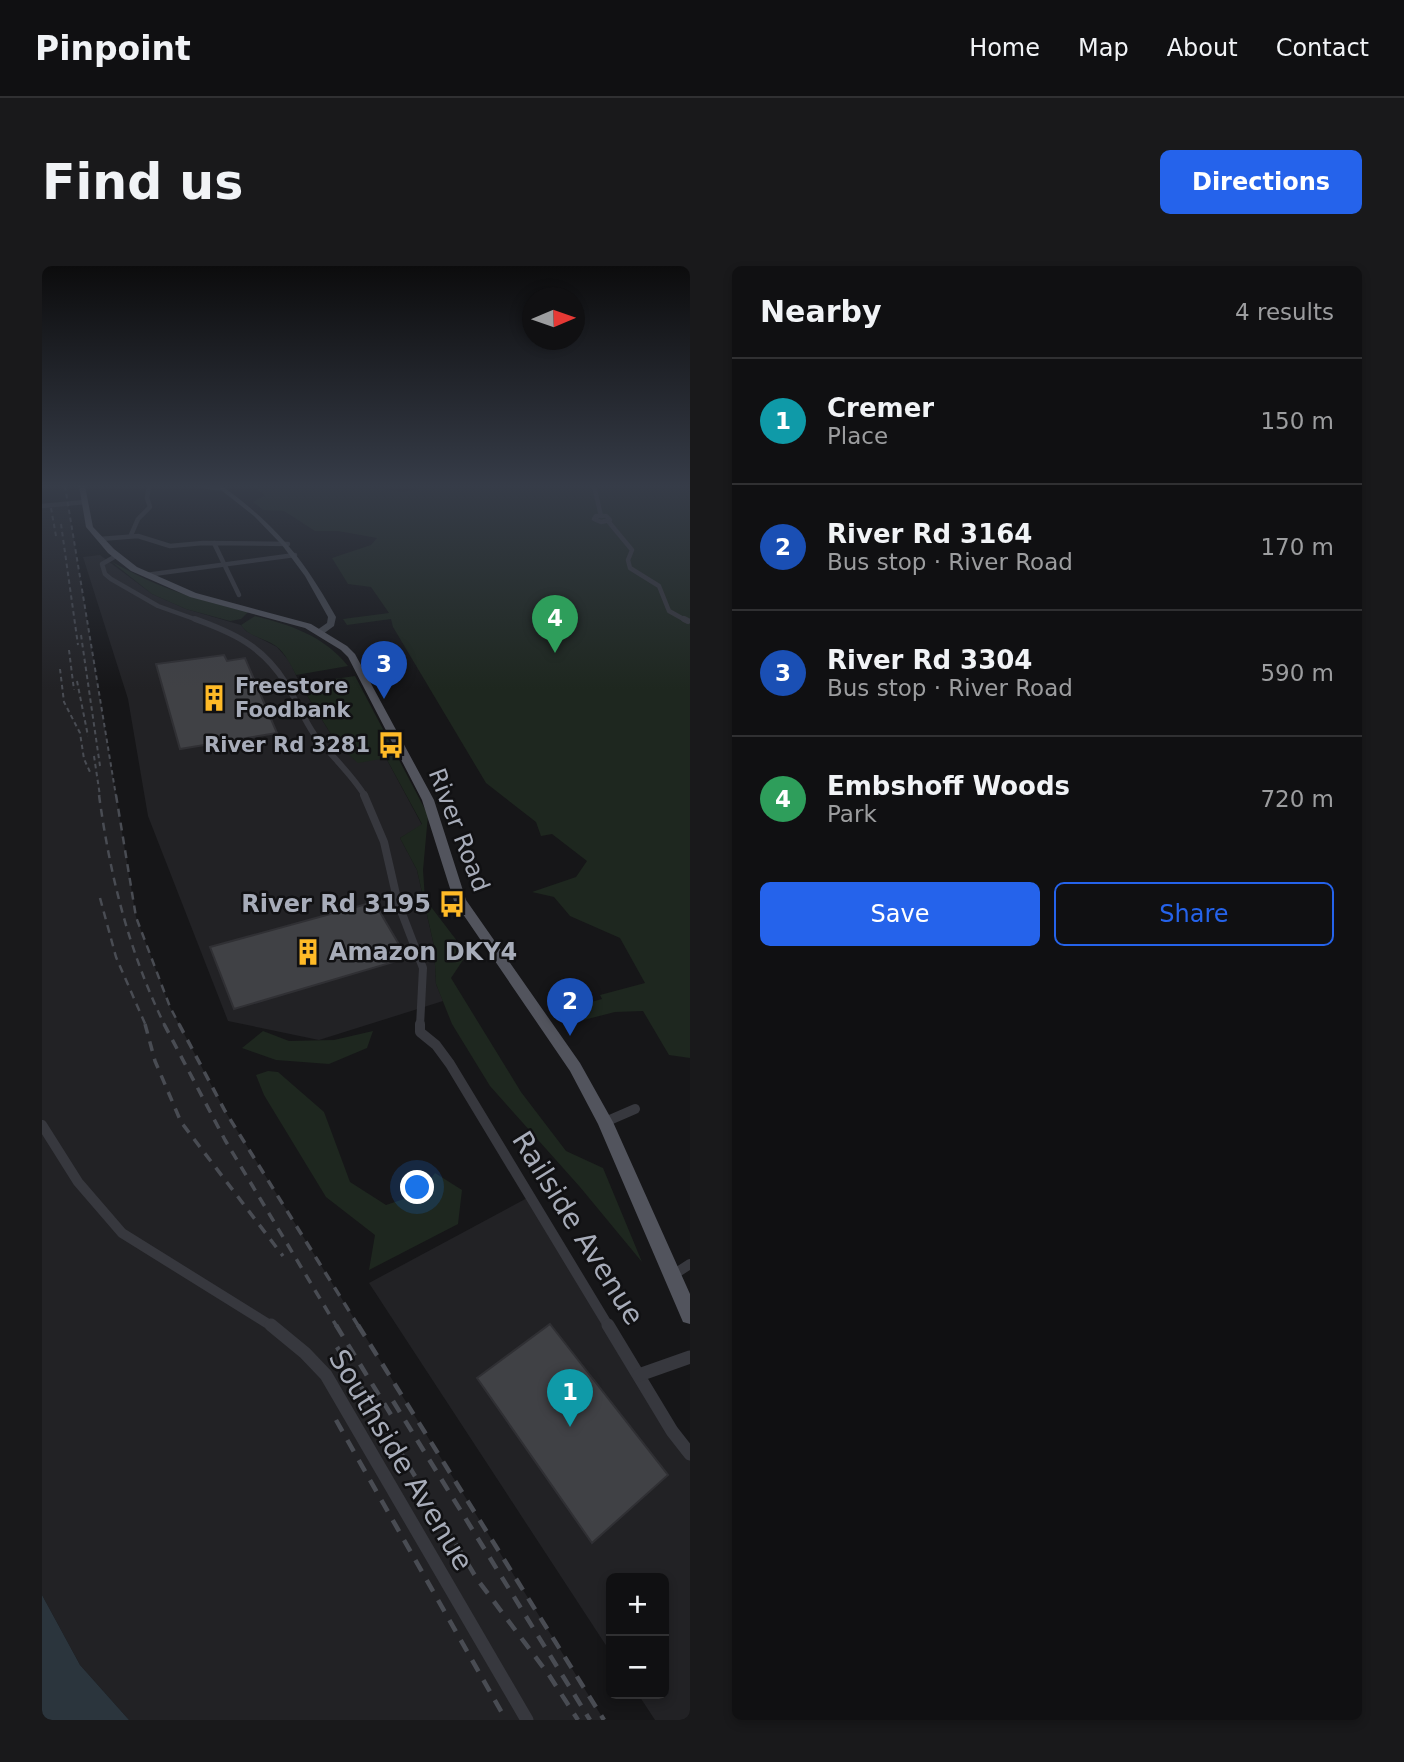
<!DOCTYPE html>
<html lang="en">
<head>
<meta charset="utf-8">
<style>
	body { margin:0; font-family:"DejaVu Sans",sans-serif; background:#19191b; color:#f1f3f6 }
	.controls { position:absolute; right:21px; bottom:21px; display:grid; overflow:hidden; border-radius:10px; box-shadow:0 4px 10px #0003 }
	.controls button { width:63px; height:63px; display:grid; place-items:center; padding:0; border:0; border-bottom:2px solid #303032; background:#101012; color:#f1f3f6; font:35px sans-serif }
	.compass { position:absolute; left:480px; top:21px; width:63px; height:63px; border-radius:50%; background:#101012; box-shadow:0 4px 10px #0003; rotate:88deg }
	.you { position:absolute; left:376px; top:922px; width:24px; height:24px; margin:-18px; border:5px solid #fff; border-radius:50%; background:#1a73e8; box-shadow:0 0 0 10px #1a73e833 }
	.badge { display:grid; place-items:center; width:46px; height:46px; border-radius:50%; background:#2563eb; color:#fff; font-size:23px; font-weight:700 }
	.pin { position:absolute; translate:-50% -58px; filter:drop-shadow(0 2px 4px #0008) }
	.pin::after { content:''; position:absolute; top:37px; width:24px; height:21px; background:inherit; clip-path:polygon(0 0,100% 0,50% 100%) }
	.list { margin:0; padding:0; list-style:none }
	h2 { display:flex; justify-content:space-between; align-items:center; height:91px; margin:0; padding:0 28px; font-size:30px }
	h2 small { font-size:23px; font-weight:400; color:#9c9d9f }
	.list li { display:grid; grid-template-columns:46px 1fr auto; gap:21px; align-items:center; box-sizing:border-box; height:126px; padding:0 28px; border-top:2px solid #303032 }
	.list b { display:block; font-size:26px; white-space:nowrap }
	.list p { margin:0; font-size:23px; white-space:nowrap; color:#9c9d9f }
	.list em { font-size:23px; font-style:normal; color:#9c9d9f }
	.actions { display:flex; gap:14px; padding:21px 28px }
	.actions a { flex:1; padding:16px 0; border:2px solid #2563eb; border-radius:10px; text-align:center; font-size:24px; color:#2563eb }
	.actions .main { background:#2563eb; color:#fff }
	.map { position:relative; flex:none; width:648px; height:1454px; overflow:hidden; border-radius:10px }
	header { display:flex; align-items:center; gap:42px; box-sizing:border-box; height:98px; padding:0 35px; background:#101012; border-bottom:2px solid #303032 }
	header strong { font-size:33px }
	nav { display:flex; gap:38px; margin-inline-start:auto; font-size:24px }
	.intro { display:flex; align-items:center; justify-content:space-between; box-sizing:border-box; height:168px; padding:0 42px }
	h1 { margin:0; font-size:49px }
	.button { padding:18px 32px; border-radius:10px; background:#2563eb; color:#fff; font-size:24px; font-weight:700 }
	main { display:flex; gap:42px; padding:0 42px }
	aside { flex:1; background:#101012; border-radius:10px; box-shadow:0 4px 10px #0003 }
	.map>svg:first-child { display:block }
	.built { fill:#222225 }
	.green { fill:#1e271f }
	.water { fill:#2b353d }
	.building { fill:#404145; stroke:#303034; stroke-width:2 }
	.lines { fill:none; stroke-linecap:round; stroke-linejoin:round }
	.street-far4 { stroke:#37383e; stroke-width:4.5 }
	.street-far3 { stroke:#37383e; stroke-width:6 }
	.street-far2 { stroke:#37383e; stroke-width:8 }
	.street-far1 { stroke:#37383e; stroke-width:10 }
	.street { stroke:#37383e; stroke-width:13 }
	.secondary { fill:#44474e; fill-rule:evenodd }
	.primary { fill:#52545d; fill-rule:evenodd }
	.rail-far3 { stroke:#494c53; stroke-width:2; stroke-dasharray:4.5 3.5; stroke-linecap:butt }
	.rail-far2 { stroke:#494c53; stroke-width:2.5; stroke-dasharray:8 6; stroke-linecap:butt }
	.rail-far1 { stroke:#494c53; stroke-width:3.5; stroke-dasharray:10 8; stroke-linecap:butt }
	.rail { stroke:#494c53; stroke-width:4.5; stroke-dasharray:13 10; stroke-linecap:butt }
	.labels { text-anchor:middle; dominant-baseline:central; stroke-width:5; stroke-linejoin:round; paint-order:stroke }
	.far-poi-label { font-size:21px; font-weight:bold; fill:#a7acb9; stroke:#111113; text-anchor:start }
	.street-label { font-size:24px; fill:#a7acb9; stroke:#111113 }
	.poi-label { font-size:24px; font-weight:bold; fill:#a7acb9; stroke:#111113; text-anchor:end }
	.near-street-label { font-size:28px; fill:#a7acb9; stroke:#111113 }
</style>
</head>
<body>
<header>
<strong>Pinpoint</strong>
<nav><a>Home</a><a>Map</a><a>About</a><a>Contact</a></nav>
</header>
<div class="intro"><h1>Find us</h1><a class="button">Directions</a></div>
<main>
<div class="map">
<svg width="648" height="1454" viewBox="0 0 648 1454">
	<rect width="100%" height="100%" fill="#161618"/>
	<g class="built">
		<polygon points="26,238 94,651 128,741 183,845 562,1454 87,1454 38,1399 0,1329 0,240"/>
		<polygon points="58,289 110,328 144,343 199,359 204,365 235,381 248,396 258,418 295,478 344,492 380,559 358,572 375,604 392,680 394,718 401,735 277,774 186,755 106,550 86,433 41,291"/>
		<polygon points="487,931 648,1188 648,1454 613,1454 596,1428 622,1428 622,1312 569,1312 569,1387 327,1017"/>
	</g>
	<g class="green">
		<polygon points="210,220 320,220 363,226 388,220 648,220 648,792 627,789 601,745 573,746 522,759 513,746 560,733 558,729 603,717 578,672 528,650 512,631 490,626 534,611 545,595 510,568 499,570 494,556 444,517 351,361 349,353 305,359 301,353 347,347 329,321 306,318 290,292 329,279 335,272 296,265 273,265 242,245 221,244 211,236 223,229"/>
		<path d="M70 296C119 323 152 333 206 346L199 353 188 355 144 343 110 328Z"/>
		<path d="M213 350C249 359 282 370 306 400L254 409C249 399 243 387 234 380 222 372 207 371 199 359Z"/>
		<polygon points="313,410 386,549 381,604 383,633 425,688 409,712 479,826 524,885 561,902 600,996 538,921 448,820 410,758 394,718 392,680 375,604 358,572 380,558 344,492 316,497 295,478 258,418"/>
		<polygon points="221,765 247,775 292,774 331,765 325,782 287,798 234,794 200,782"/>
		<polygon points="226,805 236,806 282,846 308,916 344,939 377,928 393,907 420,924 416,958 327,1004 333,969 284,931 222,829 214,809"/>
	</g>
	<polygon class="water" points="0,1329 38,1399 87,1454 0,1454"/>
	<g class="building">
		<polygon points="182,389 185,395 203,392 235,467 138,483 114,398"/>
		<polygon points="332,636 365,692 192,743 168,681"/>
		<polygon points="508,1058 626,1209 550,1277 435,1112"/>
	</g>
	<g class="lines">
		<g class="street-far4">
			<polyline points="160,220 182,223"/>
			<polyline points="552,220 559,250"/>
			<polyline points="0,240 43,236"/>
			<polygon points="554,250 564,250 568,254 559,256 552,253"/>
			<polyline points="566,255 590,284 586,294 588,302 617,320 627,345 645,355"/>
			<polyline points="89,269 96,253 108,241 105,232 107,220"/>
			<polyline points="58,273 96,270 128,280 161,277 246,278"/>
			<polyline points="172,277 197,329"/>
			<polyline points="74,290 60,298 63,308 69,313 116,340 158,355"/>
			<polyline points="104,309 253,289"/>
		</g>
		<g class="street-far3">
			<path d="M153 353C192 367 220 380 243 416 254 433 261 452 272 468 288 489 309 507 323 530"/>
			<polyline points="642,353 646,355"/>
		</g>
		<polyline class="street-far2" points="322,529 342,576 356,637 381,702 378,760"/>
		<g class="street-far1">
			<polyline points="378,758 378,766 394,779 408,798 567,1061"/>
			<polyline points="563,856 593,843"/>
			<polyline points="0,859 36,916 80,967 231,1061"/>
			<polyline points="631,1009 648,998"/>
		</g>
		<g class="street">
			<polyline points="229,1059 263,1087 284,1109 485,1454"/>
			<polyline points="566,1059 630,1165 648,1188"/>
			<polyline points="597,1109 648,1091"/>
		</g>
		<path class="secondary" d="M174 220H180C234 259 262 293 294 351L292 360 281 368H275V364L285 357 286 351 263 310 240 279 212 250Z"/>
		<polygon class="primary" points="37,220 43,220 51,261 72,283 95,301 154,327 269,358 305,380 313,388 392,534 424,634 538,797 571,856 648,1028 648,1058 641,1056 556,858 528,805 412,635 380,534 306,391 299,384 263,362 148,331 89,305 66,287 44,261"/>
		<g class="rail-far3">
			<polyline points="23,220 74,530"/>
			<polyline points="9,242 14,270"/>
			<polyline points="19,258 36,379"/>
			<polyline points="39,369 58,500"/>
			<polyline points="27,384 32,424"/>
			<polyline points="18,403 22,436 38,467 42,493 48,506"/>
			<polyline points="35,415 46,470"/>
			<polyline points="52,490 58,530"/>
		</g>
		<g class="rail-far2">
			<path d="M57 529C68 610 87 686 123 760"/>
			<polyline points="74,529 94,651 128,741 138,760"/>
			<polyline points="58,632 74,691 104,760"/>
		</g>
		<g class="rail-far1">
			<polyline points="103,758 113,795 139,856 241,990"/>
			<polyline points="122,758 183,874 295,1061"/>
			<polyline points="137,758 183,845 317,1061"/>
		</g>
		<g class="rail">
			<polyline points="294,1059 351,1152"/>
			<polyline points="316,1059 562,1454"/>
			<polyline points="295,1081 435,1313 507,1409 536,1454"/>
			<polyline points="351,1135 548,1454"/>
			<polyline points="294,1154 464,1454"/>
		</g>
	</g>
	<linearGradient id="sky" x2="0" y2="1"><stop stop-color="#0c0c0d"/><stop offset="0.52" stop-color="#363c48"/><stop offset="1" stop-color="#363c48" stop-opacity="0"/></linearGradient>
	<rect width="648" height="423" fill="url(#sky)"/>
	<defs>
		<symbol id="building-bare" viewBox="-9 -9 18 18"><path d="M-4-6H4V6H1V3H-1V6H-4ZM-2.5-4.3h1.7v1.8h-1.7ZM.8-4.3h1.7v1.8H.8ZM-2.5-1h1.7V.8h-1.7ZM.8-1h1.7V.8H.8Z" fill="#ffba27" stroke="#111113" stroke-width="2.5" paint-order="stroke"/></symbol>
		<symbol id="bus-bare" viewBox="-9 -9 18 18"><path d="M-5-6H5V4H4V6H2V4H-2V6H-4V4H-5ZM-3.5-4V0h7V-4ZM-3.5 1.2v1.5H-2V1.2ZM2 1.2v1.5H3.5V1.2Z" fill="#ffba27" stroke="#111113" stroke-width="2.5" paint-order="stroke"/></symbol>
	</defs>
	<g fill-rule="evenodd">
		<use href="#building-bare" x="153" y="413" width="38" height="38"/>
		<use href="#bus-bare" x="330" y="460" width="38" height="38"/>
		<use href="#bus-bare" x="391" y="619" width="38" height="38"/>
		<use href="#building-bare" x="247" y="667" width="38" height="38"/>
	</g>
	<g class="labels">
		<g class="far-poi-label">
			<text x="193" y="420">Freestore<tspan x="193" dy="24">Foodbank</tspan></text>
			<text x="328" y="479" text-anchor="end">River Rd 3281</text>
		</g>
		<g class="street-label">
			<text transform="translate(417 564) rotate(69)">River Road</text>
		</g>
		<g class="poi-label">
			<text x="389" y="638">River Rd 3195</text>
			<text x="287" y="686" text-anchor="start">Amazon DKY4</text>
		</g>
		<g class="near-street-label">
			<text transform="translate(536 962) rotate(58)">Railside Avenue</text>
			<text transform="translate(359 1194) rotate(59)">Southside Avenue</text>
		</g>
	</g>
</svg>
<div class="controls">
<button>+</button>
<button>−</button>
</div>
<svg class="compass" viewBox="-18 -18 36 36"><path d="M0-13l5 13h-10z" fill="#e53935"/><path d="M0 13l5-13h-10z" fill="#9c9d9f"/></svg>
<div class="you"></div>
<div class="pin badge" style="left:528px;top:1161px;background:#0f9aa8">1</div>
<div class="pin badge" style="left:528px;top:770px;background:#1a4fb4">2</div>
<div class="pin badge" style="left:342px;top:433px;background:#1a4fb4">3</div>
<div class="pin badge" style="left:513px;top:387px;background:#2e9e5b">4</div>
</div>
<aside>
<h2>Nearby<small>4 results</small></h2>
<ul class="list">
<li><span class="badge" style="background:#0f9aa8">1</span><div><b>Cremer</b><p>Place</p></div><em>150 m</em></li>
<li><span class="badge" style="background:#1a4fb4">2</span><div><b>River Rd 3164</b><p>Bus stop · River Road</p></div><em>170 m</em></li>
<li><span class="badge" style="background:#1a4fb4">3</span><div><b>River Rd 3304</b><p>Bus stop · River Road</p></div><em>590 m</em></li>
<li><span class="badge" style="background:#2e9e5b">4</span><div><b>Embshoff Woods</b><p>Park</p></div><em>720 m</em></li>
</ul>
<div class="actions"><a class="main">Save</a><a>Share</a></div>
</aside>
</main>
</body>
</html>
